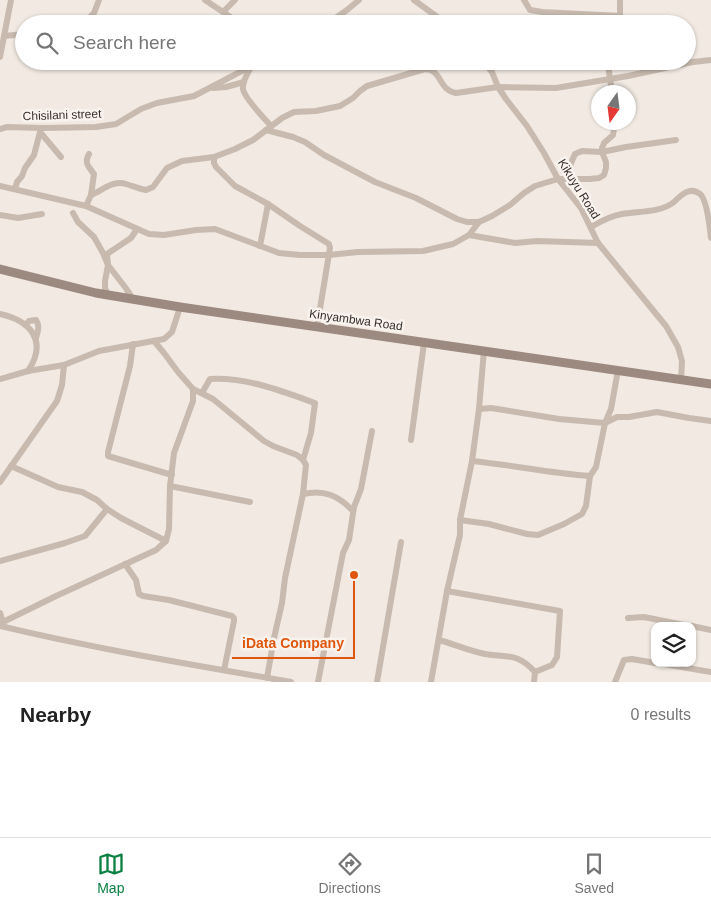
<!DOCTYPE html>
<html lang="en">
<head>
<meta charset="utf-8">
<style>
	body { margin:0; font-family:Arial,sans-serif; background:#f2f2f2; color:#222 }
	.controls { position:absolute; right:15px; bottom:15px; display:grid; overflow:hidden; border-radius:10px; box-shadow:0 1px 4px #0004 }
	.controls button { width:45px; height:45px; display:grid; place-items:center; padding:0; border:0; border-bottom:1px solid #e0e0e0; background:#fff; color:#222; font:25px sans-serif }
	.compass { position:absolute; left:591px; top:85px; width:45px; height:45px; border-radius:50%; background:#fff; box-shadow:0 1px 4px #0004; rotate:194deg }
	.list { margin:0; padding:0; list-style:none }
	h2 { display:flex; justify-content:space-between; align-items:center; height:65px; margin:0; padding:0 20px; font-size:21px }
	h2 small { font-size:16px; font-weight:400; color:#767676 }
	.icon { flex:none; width:28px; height:28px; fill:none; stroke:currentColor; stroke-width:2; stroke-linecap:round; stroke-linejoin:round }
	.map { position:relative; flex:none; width:711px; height:682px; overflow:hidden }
	.search { position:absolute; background:#fff; box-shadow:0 1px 4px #0004; left:15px; right:15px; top:15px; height:55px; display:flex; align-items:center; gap:12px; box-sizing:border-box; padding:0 18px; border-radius:28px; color:#767676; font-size:19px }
	.sheet { height:155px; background:#fff }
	nav { display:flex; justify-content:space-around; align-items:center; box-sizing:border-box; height:70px; border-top:1px solid #e0e0e0; background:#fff; font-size:14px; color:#767676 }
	nav a { display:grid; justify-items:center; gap:2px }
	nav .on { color:#0b8043 }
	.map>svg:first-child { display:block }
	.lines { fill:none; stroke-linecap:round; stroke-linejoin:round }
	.street { stroke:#c8baae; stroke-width:6 }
	.secondary { stroke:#9c8980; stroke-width:9 }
	.labels { text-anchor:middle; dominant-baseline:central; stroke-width:5; stroke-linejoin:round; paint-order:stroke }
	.street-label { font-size:12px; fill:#382f2c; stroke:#f9f3ee }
	.leader { fill:none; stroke:#df570e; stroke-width:2 }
	.callout-dot { fill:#df570e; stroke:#f9f3ee; stroke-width:2 }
	.callout-label { font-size:14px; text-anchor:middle; font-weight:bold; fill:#df570e; stroke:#f9f3ee; stroke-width:5; stroke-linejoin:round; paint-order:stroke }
</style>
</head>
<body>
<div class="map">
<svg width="711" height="682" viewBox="0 0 711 682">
	<rect width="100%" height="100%" fill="#f1e9e2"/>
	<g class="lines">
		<g class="street">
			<polyline points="205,0 241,24"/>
			<polyline points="414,0 447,24"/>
			<polyline points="524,0 530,10 542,12 620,16"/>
			<polyline points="224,11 235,0"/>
			<polyline points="86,24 85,22 94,13 99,0"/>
			<polyline points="327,24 347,10 359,0"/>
			<polyline points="618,24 620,16 620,0"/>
			<polyline points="4,36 24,34"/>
			<polyline points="0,57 11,0"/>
			<polyline points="483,61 492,72 498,87 506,99 527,126 544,153 558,179 581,208 598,243 666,326 678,347 682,361 681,380"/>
			<polyline points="609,61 609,72 612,92"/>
			<polyline points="81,67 105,63 105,61"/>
			<path d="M251 67C248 73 242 81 243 89 244 98 265 119 271 126"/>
			<polyline points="213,88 226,87 244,82"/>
			<polyline points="0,129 7,127 43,128 96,127 116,124 141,109 157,103 194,96 261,61"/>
			<polyline points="266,130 293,137 305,142 324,155 375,182 416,198 457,219 467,222 479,222 492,216 510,205 524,193 535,186 558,179 590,179 599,178 604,175 606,168 606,162 602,152 602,148 604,143 613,135 615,122"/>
			<path d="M89 154C84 163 88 166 94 174L91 195"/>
			<polyline points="214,157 214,163 216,167 235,186 268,204 300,226 329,244 330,248 317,327"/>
			<polyline points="567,179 571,163 575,154 582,151 602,152 626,147 676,140"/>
			<polyline points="0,186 86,206 149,234 164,235 196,230 215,229 279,253 300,255 329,255 358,252 423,251 453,244 469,235 479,222"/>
			<polyline points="15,189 17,182 22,176 25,168 34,155 40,132 61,157"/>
			<path d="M86 206 91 195C103 190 113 180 126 184 133 186 139 189 146 190L153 187 167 168 182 161 214 157 235 149 253 140 282 118 294 112 316 111 340 106 353 98 360 91 367 86 425 69C443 70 437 89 456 93L498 87 556 88 628 76 693 62 711 60"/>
			<polyline points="73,213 78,222 94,237 103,253 108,265 105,281 105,288 108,295"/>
			<polyline points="0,215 18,218 42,214"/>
			<path d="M591 227C601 221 610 216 622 214 638 211 660 213 674 202 681 195 690 186 700 194 707 199 710 229 711 238"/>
			<polyline points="469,235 515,243 537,241 598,243"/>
			<polyline points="260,246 268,204"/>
			<polyline points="133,299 125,287 108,265 107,254 131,238 137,229"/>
			<path d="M0 314C31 321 48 341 28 371"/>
			<path d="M25 325 29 321 36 320C40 326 38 331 36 338"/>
			<polyline points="133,344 130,366 108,452 108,456 172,475"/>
			<polyline points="0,379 28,371 64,365 99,351 164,339 172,332 180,307"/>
			<polyline points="193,389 213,399 264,441 273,446 297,455 303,460 306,465 303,494 285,578 282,603 274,638 267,678"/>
			<path d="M202 393 210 379C246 377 282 391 315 403L311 433 303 460"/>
			<polyline points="479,409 491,408 559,419 605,423 617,417 629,417 657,412 689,418 711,421"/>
			<polyline points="411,440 424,343"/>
			<path d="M472 461C512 465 550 473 590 476L596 467 605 423 611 409 618 370"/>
			<polyline points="11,466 58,487 82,492 97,500 107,509 121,518 166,541"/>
			<polyline points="0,482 57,401 62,385 64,365"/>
			<polyline points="170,486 250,502"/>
			<path d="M303 494C324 489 339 496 353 511"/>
			<polyline points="460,520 489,524 527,534 538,535 564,524 582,514 586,506 590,476"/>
			<polyline points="0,561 65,543 85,536 107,509"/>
			<polyline points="125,564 136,580 139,594 143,596 169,600 232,616 234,618 234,621 224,670"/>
			<polyline points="447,591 560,611 557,657 552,665 535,672"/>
			<polyline points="0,613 4,626"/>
			<polyline points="628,618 644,617 689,626"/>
			<polyline points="3,622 54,597 156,550 166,541 169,529 170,486 174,453 193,401 193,389 178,372 164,353 154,341"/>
			<path d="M0 626C96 649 194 665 291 682"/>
			<polyline points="692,626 711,630"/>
			<path d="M439 640C454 644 469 651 485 654 508 658 517 652 535 672L534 682"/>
			<polyline points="658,663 711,672"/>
			<polyline points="318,682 343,553 349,540 354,507 361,489 372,431"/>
			<polyline points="377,682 401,542"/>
			<polyline points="431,682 447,591 460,535 460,520 472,461 479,409 484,350"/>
			<polyline points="615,682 624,660 632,659 655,663"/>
		</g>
		<polyline class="secondary" points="0,269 96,293 180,307 711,384"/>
	</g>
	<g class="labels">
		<g class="street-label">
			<text transform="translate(62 115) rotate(-2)">Chisilani street</text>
			<text transform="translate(579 189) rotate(58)">Kikuyu Road</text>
			<text transform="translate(356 320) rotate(8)">Kinyambwa Road</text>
		</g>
	</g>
	<path class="leader" d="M354 575L354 658H232"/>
	<circle class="callout-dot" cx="354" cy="575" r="5"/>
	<g class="callout-label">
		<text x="293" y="648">iData Company</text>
	</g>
</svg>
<div class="controls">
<button><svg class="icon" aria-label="layers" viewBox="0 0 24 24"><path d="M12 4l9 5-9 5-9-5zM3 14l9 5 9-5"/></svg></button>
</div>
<svg class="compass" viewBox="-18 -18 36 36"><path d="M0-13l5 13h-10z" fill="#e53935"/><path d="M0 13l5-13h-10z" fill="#767676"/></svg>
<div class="search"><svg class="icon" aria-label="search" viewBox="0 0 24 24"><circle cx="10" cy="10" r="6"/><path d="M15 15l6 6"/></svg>Search here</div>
</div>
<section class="sheet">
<h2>Nearby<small>0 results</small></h2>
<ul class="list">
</ul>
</section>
<nav>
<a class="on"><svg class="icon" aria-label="map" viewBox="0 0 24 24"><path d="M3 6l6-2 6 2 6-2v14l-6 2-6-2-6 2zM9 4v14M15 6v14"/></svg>Map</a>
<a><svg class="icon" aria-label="directions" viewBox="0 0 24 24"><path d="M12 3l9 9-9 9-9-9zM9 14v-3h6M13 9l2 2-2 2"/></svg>Directions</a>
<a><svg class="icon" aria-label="saved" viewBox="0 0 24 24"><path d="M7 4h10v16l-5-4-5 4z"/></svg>Saved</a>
</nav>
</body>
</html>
